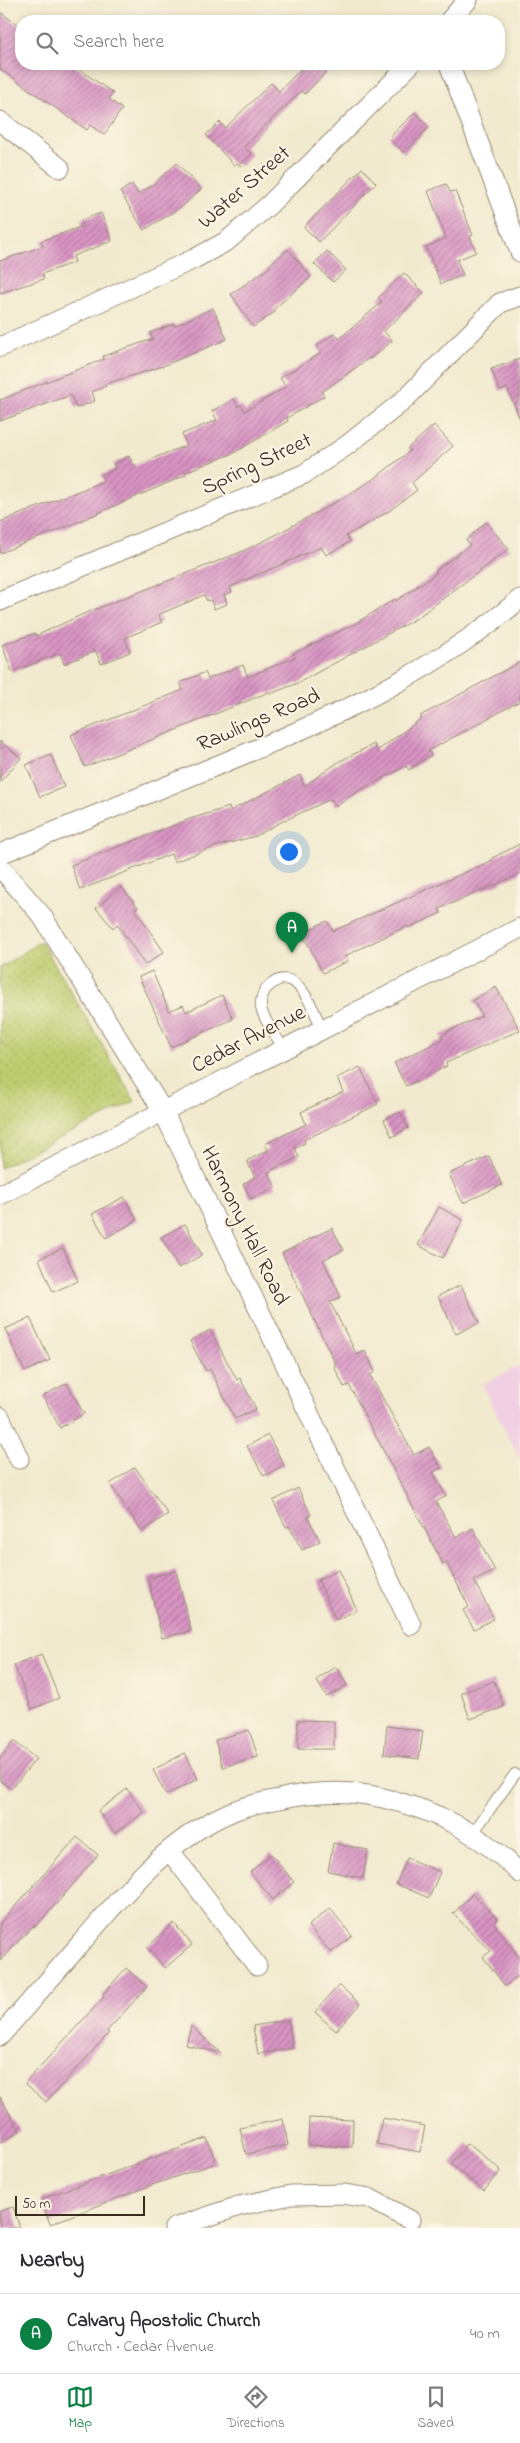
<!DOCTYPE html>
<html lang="en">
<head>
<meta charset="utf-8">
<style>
	body { margin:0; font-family:"Indie Flower",sans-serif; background:#f7f7f7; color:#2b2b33 }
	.scale { position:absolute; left:15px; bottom:12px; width:130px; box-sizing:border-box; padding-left:5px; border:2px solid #3b2a1e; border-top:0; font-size:14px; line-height:18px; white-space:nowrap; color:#3b2a1e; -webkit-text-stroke:4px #fcf5e5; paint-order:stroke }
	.you { position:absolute; left:288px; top:851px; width:18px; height:18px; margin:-12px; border:4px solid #fff; border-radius:50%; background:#1a73e8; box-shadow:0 0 0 8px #1a73e833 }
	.badge { display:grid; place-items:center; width:32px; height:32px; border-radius:50%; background:#0b8043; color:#fff; font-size:16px; font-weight:700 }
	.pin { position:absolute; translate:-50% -41px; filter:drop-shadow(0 1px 2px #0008) }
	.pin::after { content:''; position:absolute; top:26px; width:18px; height:15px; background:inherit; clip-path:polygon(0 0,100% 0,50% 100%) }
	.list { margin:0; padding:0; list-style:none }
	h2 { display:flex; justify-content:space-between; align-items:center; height:65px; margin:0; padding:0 20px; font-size:21px }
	h2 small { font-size:16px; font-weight:400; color:#7c7c81 }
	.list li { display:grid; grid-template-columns:32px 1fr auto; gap:15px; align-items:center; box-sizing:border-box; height:80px; padding:0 20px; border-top:1px solid #e1e1e2 }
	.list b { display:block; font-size:19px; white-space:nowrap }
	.list p { margin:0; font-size:16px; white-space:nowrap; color:#7c7c81 }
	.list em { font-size:16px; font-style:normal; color:#7c7c81 }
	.icon { flex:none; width:28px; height:28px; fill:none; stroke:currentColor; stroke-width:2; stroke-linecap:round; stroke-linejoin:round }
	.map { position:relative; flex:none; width:520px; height:2228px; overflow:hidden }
	.search { position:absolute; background:#fff; box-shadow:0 2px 8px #0003; left:15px; right:15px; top:15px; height:55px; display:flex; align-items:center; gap:12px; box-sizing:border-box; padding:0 18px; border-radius:20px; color:#7c7c81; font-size:19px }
	.sheet { height:145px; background:#fff }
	nav { display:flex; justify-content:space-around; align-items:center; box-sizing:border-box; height:70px; border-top:1px solid #e1e1e2; background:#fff; font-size:14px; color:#7c7c81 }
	nav a { display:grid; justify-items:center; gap:2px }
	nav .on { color:#0b8043 }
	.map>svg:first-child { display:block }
	.built { fill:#f1d0e3 }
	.grass { fill:url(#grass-dots); stroke:#7c7c46 }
	.building { fill:url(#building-hatch) }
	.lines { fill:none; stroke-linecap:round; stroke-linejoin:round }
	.lane-casing { stroke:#968a76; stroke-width:12 }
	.street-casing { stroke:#968a76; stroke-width:21 }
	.lane { stroke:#fff; stroke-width:10 }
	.street { stroke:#fff; stroke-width:19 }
	.labels { text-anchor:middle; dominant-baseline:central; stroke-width:4.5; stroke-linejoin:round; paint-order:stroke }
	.street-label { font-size:22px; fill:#3b2a1e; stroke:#fcf5e5 }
</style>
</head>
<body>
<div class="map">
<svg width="520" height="2228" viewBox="0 0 520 2228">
	<defs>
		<pattern id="grass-dots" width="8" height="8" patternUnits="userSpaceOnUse" patternTransform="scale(1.25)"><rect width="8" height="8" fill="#bdcd6f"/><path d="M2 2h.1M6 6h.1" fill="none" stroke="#a3b060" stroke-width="1.8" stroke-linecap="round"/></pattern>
		<pattern id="building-hatch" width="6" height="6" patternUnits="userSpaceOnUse" patternTransform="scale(1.25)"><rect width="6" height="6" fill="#d994c4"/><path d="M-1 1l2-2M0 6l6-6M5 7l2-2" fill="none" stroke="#b1799f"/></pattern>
	</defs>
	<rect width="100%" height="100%" fill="#fcf5e5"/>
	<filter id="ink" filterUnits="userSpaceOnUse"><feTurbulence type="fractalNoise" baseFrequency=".02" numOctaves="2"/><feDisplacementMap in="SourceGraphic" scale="10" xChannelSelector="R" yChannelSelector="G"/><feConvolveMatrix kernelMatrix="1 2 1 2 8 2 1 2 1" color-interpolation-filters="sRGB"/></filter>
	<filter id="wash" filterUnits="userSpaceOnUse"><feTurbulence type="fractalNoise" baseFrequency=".0096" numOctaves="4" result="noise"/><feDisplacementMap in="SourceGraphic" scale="20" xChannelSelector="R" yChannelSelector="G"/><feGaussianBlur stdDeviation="1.12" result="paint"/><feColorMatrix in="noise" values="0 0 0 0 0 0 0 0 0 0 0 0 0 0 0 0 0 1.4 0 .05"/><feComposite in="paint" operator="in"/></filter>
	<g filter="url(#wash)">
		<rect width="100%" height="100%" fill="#f1eace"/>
		<polygon class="built" points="520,1365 520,1460 482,1385"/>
		<polygon class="grass" points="41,941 135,1101 0,1168 0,968"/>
		<g id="blocks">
			<g class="building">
				<polygon points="0,12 21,27 21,64 72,64 113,93 109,99 122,109 104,135 90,125 87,130 0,69"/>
				<polygon points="306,64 334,64 305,94 301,91 244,147 252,154 240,166 237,163 234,165 206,135 220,122 225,128 271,83 279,91"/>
				<polygon points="415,112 429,127 404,153 389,138"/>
				<polygon points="177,163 201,189 184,205 144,230 120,192 132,184 138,194 154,184"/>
				<polygon points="362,168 376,183 319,242 304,227"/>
				<polygon points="446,184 450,192 455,191 473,235 470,236 476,252 457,260 463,275 441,284 426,247 446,238 428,191"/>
				<polygon points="101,213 112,241 73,256 75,262 42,274 44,279 0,293 0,261 43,246 41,241 83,226 81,220"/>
				<polygon points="288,249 311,277 274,309 275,312 253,327 231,294 270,267 269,265"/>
				<polygon points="327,251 346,270 333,282 314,264"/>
				<polygon points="404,273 424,293 384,331 392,341 370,359 369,358 322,392 324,396 287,418 288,421 234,453 185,472 186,475 66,527 0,553 0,522 104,481 101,475 115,469 113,464 129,456 134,466 187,445 182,434 217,420 212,411 234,399 238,407 241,405 245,411 286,387 280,378 321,353 317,346 335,333 339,339 382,302 378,298"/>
				<polygon points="213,308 227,339 163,366 105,384 106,386 92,392 95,401 76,408 71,395 0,421 0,400 104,359 103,356 153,339 150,333 174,324 175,326"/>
				<polygon points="520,359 520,419 507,388 500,391 491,369"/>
				<polygon points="434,425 453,446 412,483 417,490 389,511 346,536 350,542 326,555 321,547 230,587 232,592 224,595 227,604 214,609 211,600 207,601 204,595 158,615 162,622 125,638 130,652 101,664 96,651 64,664 60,653 12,672 2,645 35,633 36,636 81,615 241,552 270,538 343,498 375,478 410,451 408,448"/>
				<polygon points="486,522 509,549 417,618 298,683 270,694 269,692 85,767 71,735 183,690 180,683 205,672 208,679 243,665 248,677 295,657 293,654 356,623 395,599 396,601 437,573 435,571 470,545 466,540"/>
				<polygon points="520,662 520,701 428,751 431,755 409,770 406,766 357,792 336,806 331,799 279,823 256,836 214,847 174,862 171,854 80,890 71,865 190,819 229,807 230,811 300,775 304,786 340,761 374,744 377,751 422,718 420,716"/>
				<polygon points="0,741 21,758 0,782"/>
				<polygon points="51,755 64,787 40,797 26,765"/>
				<polygon points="520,844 520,874 439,909 441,913 408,928 407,926 345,956 348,961 323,973 302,933 327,921 333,931 493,860 492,858"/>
				<polygon points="121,887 138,907 135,909 164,952 145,965 117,924 113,928 96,908"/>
				<polygon points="152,971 169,1011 183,1005 186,1012 222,995 233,1019 171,1047 139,977"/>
				<polygon points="496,987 520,1030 446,1063 447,1066 406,1086 394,1063 443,1039 441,1035 482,1016 473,1000"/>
				<polygon points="360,1067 378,1104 304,1140 305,1143 295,1148 299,1157 268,1172 276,1187 251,1199 243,1184 255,1177 247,1161 268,1150 265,1144 306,1124 301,1112 343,1092 337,1078"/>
				<polygon points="400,1112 408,1128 392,1137 384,1120"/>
				<polygon points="489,1156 502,1185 463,1203 449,1174"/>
				<polygon points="124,1197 137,1220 106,1238 92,1214"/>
				<polygon points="439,1207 463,1220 443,1258 418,1245"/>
				<polygon points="185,1224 202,1255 179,1268 161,1237"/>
				<polygon points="332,1228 344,1250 323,1260 341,1297 330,1302 357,1355 365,1351 375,1372 370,1375 414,1455 429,1447 441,1468 433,1472 446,1496 436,1502 456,1537 473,1528 495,1571 474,1581 494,1619 474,1629 463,1610 469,1607 446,1562 443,1564 349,1385 344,1387 334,1366 336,1365 282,1253"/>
				<polygon points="63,1248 78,1281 53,1292 39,1259"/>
				<polygon points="461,1285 479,1323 456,1334 438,1296"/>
				<polygon points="30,1318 50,1360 25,1372 5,1329"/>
				<polygon points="210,1330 237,1380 240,1378 256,1409 235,1419 210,1369 206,1371 190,1341"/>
				<polygon points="67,1383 84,1414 60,1428 43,1396"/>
				<polygon points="268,1435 284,1465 264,1476 247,1446"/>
				<polygon points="135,1467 168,1514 142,1531 110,1484"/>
				<polygon points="298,1488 311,1515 308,1517 320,1541 302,1550 289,1526 286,1527 273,1501"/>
				<polygon points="338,1570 357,1610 336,1620 318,1580"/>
				<polygon points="176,1571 191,1631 162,1638 148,1578"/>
				<polygon points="41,1654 59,1698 32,1709 14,1665"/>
				<polygon points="336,1667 347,1685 327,1697 316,1680"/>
				<polygon points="494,1681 504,1707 470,1719 461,1693"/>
				<polygon points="298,1720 334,1721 334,1749 298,1749"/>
				<polygon points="387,1726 423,1731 419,1759 384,1754"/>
				<polygon points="249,1730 258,1757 223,1767 215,1740"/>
				<polygon points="14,1741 36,1759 11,1789 0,1780 0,1758"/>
				<polygon points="185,1753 198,1779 166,1795 153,1770"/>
				<polygon points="127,1789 144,1812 115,1833 98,1811"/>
				<polygon points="77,1837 98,1855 59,1901 35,1927 33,1926 0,1961 0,1923"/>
				<polygon points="333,1843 368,1850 363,1878 328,1871"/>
				<polygon points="271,1854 294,1882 273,1900 250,1872"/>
				<polygon points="407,1858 440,1872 429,1898 396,1884"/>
				<polygon points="472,1894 498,1919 494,1924 520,1959 520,1975 505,1986 483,1957 491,1951 453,1914"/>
				<polygon points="330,1908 352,1936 331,1953 308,1926"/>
				<polygon points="174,1923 192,1945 165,1968 147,1947"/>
				<polygon points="126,1968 147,1987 107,2031 109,2033 46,2102 25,2083 104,1997 102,1995"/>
				<polygon points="339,1985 360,2004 336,2031 315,2012"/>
				<polygon points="288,2020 293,2048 258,2054 253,2026"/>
				<polygon points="191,2026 221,2053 186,2045"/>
				<polygon points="0,2097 20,2131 0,2142"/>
				<polygon points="309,2118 353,2120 352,2147 308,2145"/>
				<polygon points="382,2118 425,2126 420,2152 377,2144"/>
				<polygon points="283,2119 288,2145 246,2154 240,2128"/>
				<polygon points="207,2138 216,2163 152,2185 50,2224 41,2199"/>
				<polygon points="467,2143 501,2170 484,2191 451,2164"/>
				<polygon points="13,2207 20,2228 0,2228 0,2211"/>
			</g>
		</g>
	</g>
	<g filter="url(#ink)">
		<use href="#blocks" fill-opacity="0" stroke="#968a76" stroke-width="1"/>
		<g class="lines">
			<defs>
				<g id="lane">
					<path d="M284 1049C277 1037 264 1021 261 1008 260 1000 263 991 269 986 297 961 314 1011 322 1029"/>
					<polyline points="473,1833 515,1774"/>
				</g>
				<g id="street">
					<polyline points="449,21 468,0"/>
					<polyline points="449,64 520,252"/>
					<polyline points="0,121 60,168"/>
					<polyline points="0,347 194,259 227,241 269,205 411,64"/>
					<polyline points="0,601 304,474 346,446 402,402 500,303 520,296"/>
					<path d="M0 854C69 826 138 798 206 770 317 725 429 677 520 599"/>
					<polyline points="0,867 42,916 163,1111 411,1625"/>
					<polyline points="0,1195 520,928"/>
					<polyline points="0,1417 19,1459"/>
					<polyline points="170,1851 257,1966"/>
					<path d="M0 2036C27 2005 55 1973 82 1942 125 1892 169 1838 231 1812 246 1805 263 1802 279 1799 313 1791 349 1790 383 1798 439 1811 479 1833 520 1873"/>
					<polyline points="174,2228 239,2206 291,2195 343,2194 369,2198 410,2220"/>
				</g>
			</defs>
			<use href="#lane" class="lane-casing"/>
			<use href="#street" class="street-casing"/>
			<use href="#lane" class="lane"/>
			<use href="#street" class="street"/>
		</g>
	</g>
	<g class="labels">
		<g class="street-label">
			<text transform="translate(245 188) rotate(-41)">Water Street</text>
			<text transform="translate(257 465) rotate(-25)">Spring Street</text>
			<text transform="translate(259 721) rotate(-23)">Rawlings Road</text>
			<text transform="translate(249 1040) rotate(-27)">Cedar Avenue</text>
			<text transform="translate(244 1226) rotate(64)">Harmony Hall Road</text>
		</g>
	</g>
</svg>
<div class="scale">50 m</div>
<div class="you"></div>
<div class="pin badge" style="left:292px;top:953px">A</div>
<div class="search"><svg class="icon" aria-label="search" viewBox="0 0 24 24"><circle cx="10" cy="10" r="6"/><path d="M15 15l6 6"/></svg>Search here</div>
</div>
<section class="sheet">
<h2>Nearby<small></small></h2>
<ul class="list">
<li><span class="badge">A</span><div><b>Calvary Apostolic Church</b><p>Church · Cedar Avenue</p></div><em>40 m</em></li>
</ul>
</section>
<nav>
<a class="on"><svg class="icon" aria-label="map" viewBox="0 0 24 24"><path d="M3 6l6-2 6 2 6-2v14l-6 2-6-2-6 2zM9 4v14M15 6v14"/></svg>Map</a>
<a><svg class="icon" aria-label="directions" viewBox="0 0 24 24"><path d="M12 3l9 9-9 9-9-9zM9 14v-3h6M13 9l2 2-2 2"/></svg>Directions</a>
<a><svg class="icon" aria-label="saved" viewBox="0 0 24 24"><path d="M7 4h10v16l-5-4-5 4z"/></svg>Saved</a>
</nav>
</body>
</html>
